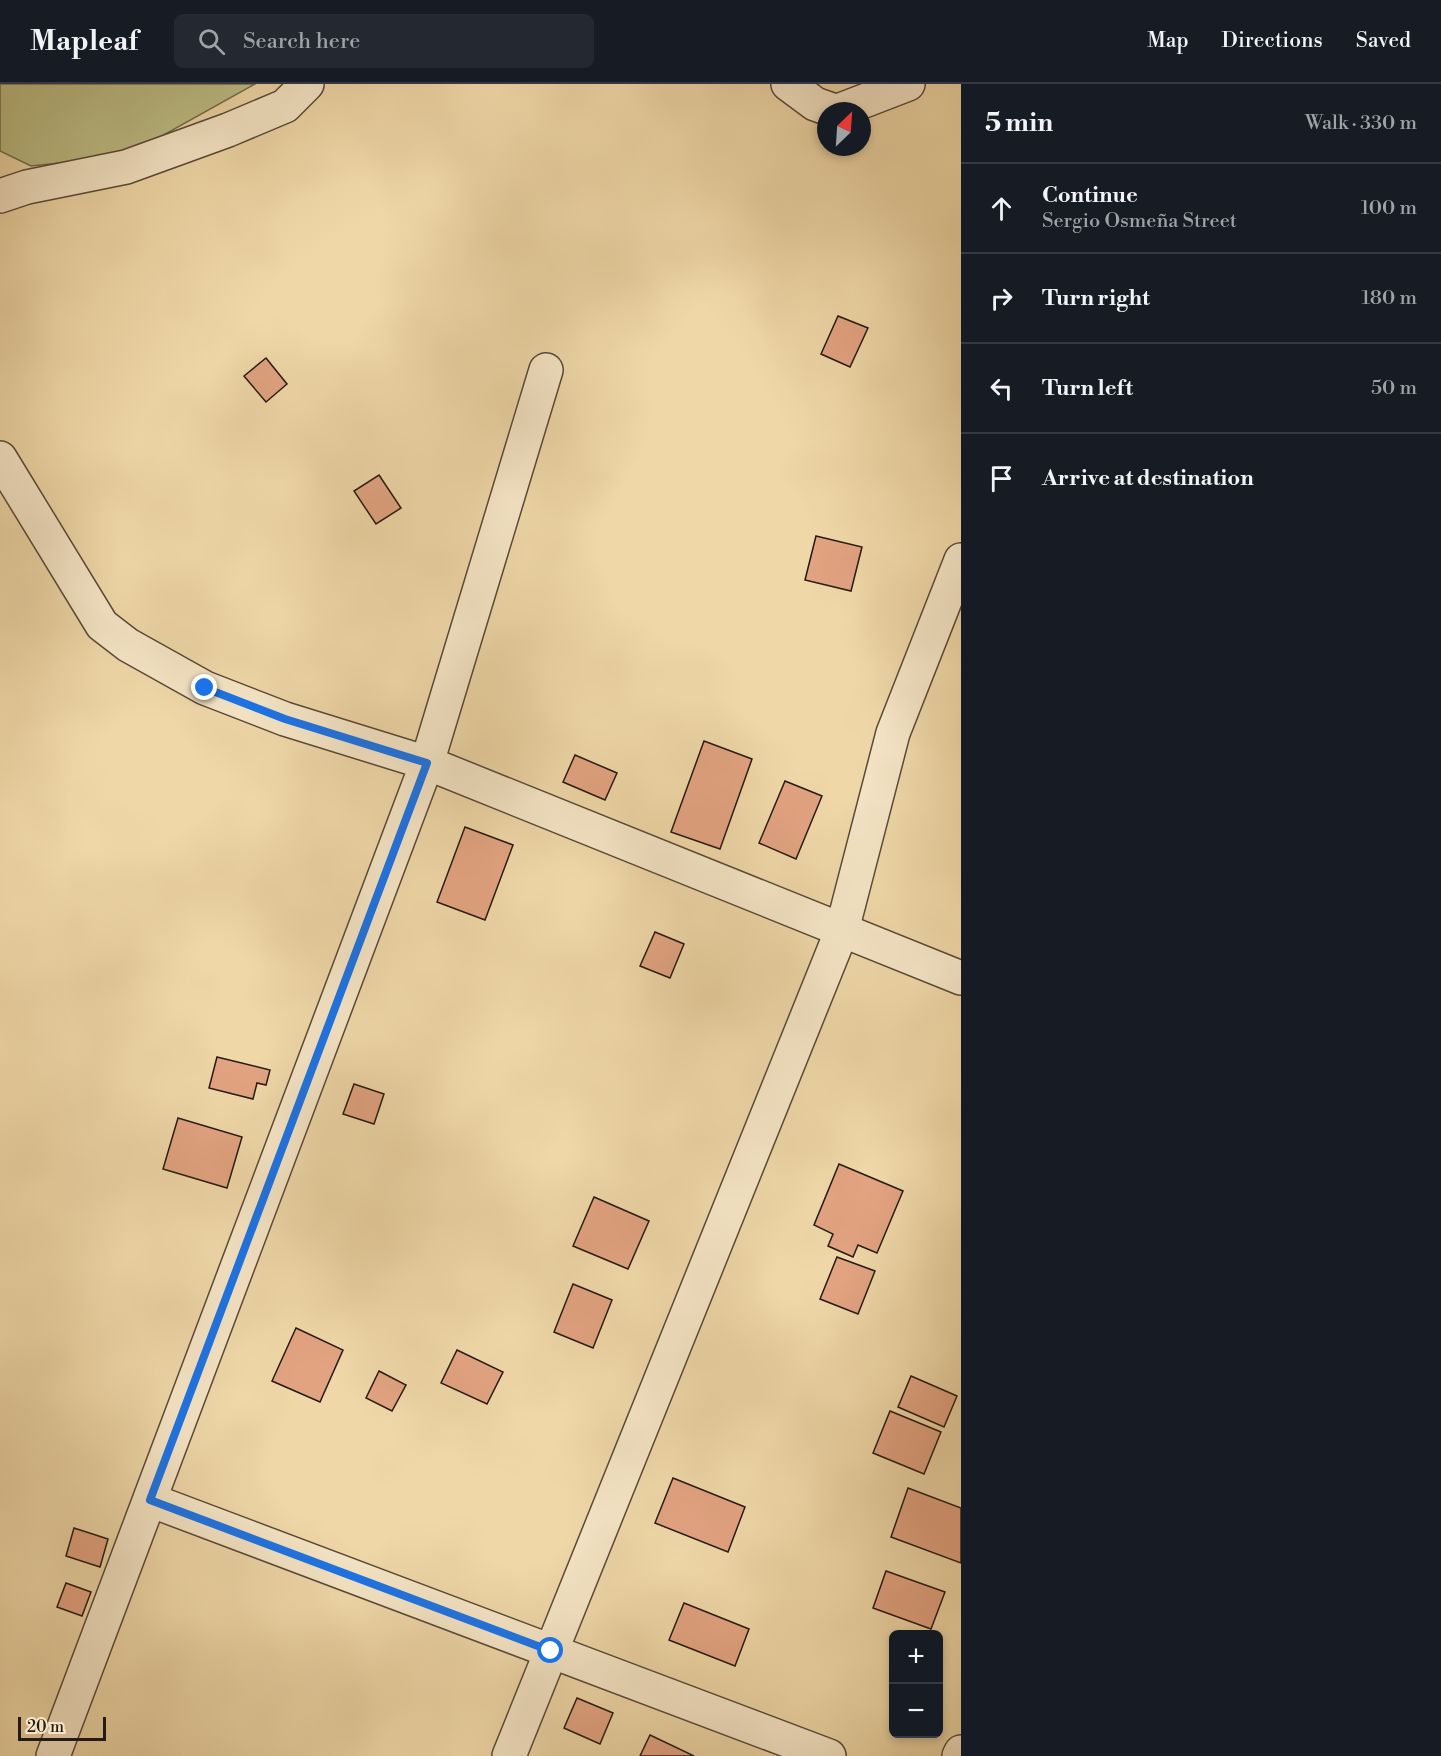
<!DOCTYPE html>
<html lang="en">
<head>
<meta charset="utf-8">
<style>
	body { margin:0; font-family:"Libre Bodoni",serif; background:#242831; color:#f1f3f6 }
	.controls { position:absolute; right:18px; bottom:18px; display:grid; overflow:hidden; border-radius:9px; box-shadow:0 3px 9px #0003 }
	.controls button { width:54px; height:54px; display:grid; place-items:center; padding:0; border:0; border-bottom:2px solid #363941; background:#171b24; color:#f1f3f6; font:30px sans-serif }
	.compass { position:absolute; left:817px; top:18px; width:54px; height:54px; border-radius:50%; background:#171b24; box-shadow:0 3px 9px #0003; rotate:25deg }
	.scale { position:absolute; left:18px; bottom:15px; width:88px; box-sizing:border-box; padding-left:6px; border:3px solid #251a14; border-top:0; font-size:16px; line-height:21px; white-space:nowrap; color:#251a14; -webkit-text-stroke:4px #f5e5c6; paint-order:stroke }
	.stop { position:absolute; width:18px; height:18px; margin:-14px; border:4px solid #1a73e8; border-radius:50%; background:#fff }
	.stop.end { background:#1a73e8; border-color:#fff; box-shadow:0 2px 6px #0008 }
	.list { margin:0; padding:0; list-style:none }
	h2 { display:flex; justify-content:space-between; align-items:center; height:78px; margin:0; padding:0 24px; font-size:26px }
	h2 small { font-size:20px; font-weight:400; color:#9ea1a6 }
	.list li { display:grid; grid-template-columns:39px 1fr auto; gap:18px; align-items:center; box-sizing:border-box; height:90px; padding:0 24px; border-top:2px solid #363941 }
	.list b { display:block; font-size:22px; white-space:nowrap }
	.list p { margin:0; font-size:20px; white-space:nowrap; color:#9ea1a6 }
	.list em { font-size:20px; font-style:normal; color:#9ea1a6 }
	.icon { flex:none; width:33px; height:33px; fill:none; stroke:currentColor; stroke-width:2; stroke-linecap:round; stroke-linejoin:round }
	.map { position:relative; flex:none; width:961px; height:1672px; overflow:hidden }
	header { display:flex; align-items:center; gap:36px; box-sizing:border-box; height:84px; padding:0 30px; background:#171b24; border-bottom:2px solid #363941 }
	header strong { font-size:28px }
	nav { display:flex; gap:33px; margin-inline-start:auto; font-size:21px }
	.search { width:420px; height:54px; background:#242831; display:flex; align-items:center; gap:15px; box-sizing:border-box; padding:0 21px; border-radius:9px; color:#9ea1a6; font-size:22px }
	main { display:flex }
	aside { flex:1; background:#171b24 }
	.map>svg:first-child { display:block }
	.green { fill:#bcbd85; stroke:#706c4c; stroke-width:1.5 }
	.building { fill:#e2a381; stroke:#251a14; stroke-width:1.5 }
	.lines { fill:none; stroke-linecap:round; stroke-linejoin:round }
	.street-casing { stroke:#584939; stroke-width:36 }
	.street { stroke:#f5e5c6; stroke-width:33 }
	.route { stroke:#1a73e8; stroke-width:8 }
</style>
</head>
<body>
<header>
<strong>Mapleaf</strong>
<div class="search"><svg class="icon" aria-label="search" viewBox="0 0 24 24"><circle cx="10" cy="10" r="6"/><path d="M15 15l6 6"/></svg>Search here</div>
<nav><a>Map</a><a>Directions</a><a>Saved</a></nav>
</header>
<main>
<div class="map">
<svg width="961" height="1672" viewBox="0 0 961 1672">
	<rect width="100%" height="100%" fill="#efd7a7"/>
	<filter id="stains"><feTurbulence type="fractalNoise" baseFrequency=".00333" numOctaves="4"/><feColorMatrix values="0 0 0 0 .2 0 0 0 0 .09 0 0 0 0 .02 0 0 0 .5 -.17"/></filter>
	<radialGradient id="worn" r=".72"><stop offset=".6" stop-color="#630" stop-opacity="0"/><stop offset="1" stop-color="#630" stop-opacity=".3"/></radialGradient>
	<polygon class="green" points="0,0 255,0 126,72 31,82 0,67"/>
	<g class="building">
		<polygon points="838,232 868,244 850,283 821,270"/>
		<polygon points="266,274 287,300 266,318 244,292"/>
		<polygon points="379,391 401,424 376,440 354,407"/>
		<polygon points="816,452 862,463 851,507 805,496"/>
		<polygon points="704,657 752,675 720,765 671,748"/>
		<polygon points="575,671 617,689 605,716 563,698"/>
		<polygon points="785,697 822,712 796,775 759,759"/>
		<polygon points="465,743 513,761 485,836 437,818"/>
		<polygon points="655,848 684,860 670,894 640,882"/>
		<polygon points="217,973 270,986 266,1001 257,999 253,1015 209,1004"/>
		<polygon points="354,1000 384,1010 374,1040 343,1030"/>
		<polygon points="178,1034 242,1053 227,1104 163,1085"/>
		<polygon points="839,1080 903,1107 877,1169 858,1161 853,1173 828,1162 833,1150 814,1141"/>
		<polygon points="594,1113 649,1137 628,1185 573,1162"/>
		<polygon points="837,1173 875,1187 858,1230 820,1215"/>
		<polygon points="573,1200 612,1216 593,1264 554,1248"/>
		<polygon points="296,1244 343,1266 320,1318 272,1297"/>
		<polygon points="457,1266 503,1288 487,1320 441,1299"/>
		<polygon points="379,1287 406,1301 392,1327 366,1314"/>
		<polygon points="911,1292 957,1312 944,1343 898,1323"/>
		<polygon points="890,1327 941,1348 924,1390 873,1369"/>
		<polygon points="673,1394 745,1423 728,1468 655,1439"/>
		<polygon points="908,1404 961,1424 961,1479 891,1453"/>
		<polygon points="74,1444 108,1455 100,1483 66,1472"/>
		<polygon points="886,1487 945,1508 931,1545 873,1524"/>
		<polygon points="66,1499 91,1508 82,1532 57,1523"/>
		<polygon points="684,1519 749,1545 735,1582 669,1556"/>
		<polygon points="577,1614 613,1629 600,1660 564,1644"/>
		<polygon points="650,1651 694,1672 640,1672"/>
	</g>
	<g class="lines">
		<defs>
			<g id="street">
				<polyline points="788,0 815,20 835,27"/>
				<polyline points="838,27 908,0"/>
				<polyline points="0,112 27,103 126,83 228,46 285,22 307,0"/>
				<polyline points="0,374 102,541 128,561 205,604 285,635 427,679 961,894"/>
				<polyline points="150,1416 829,1672"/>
				<polyline points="53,1672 427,679 546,286"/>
				<polyline points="509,1672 842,846 893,649 961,476"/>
				<polyline points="959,1672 961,1668"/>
			</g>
		</defs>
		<use href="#street" class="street-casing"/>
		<use href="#street" class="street"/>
	</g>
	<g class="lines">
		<polyline class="route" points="205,604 285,635 427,679 150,1416 551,1567"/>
	</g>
	<rect width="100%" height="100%" filter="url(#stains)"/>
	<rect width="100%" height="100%" fill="url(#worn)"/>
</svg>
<div class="controls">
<button>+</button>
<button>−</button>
</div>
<svg class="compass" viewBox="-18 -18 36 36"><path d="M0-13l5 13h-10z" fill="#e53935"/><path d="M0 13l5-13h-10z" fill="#9ea1a6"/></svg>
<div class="scale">20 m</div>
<div class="stop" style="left:551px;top:1567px"></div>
<div class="stop end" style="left:205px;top:604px"></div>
</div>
<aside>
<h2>5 min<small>Walk · 330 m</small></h2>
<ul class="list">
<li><svg class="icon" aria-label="ahead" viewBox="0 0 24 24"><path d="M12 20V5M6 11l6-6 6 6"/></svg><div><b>Continue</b><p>Sergio Osmeña Street</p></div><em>100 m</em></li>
<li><svg class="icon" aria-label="right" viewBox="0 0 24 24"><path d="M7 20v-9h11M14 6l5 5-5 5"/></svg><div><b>Turn right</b></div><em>180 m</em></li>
<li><svg class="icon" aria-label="left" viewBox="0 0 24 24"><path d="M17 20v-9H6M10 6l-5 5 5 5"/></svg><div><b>Turn left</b></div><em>50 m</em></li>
<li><svg class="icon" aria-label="arrive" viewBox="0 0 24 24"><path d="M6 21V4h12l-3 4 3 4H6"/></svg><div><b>Arrive at destination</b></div></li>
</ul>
</aside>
</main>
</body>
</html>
